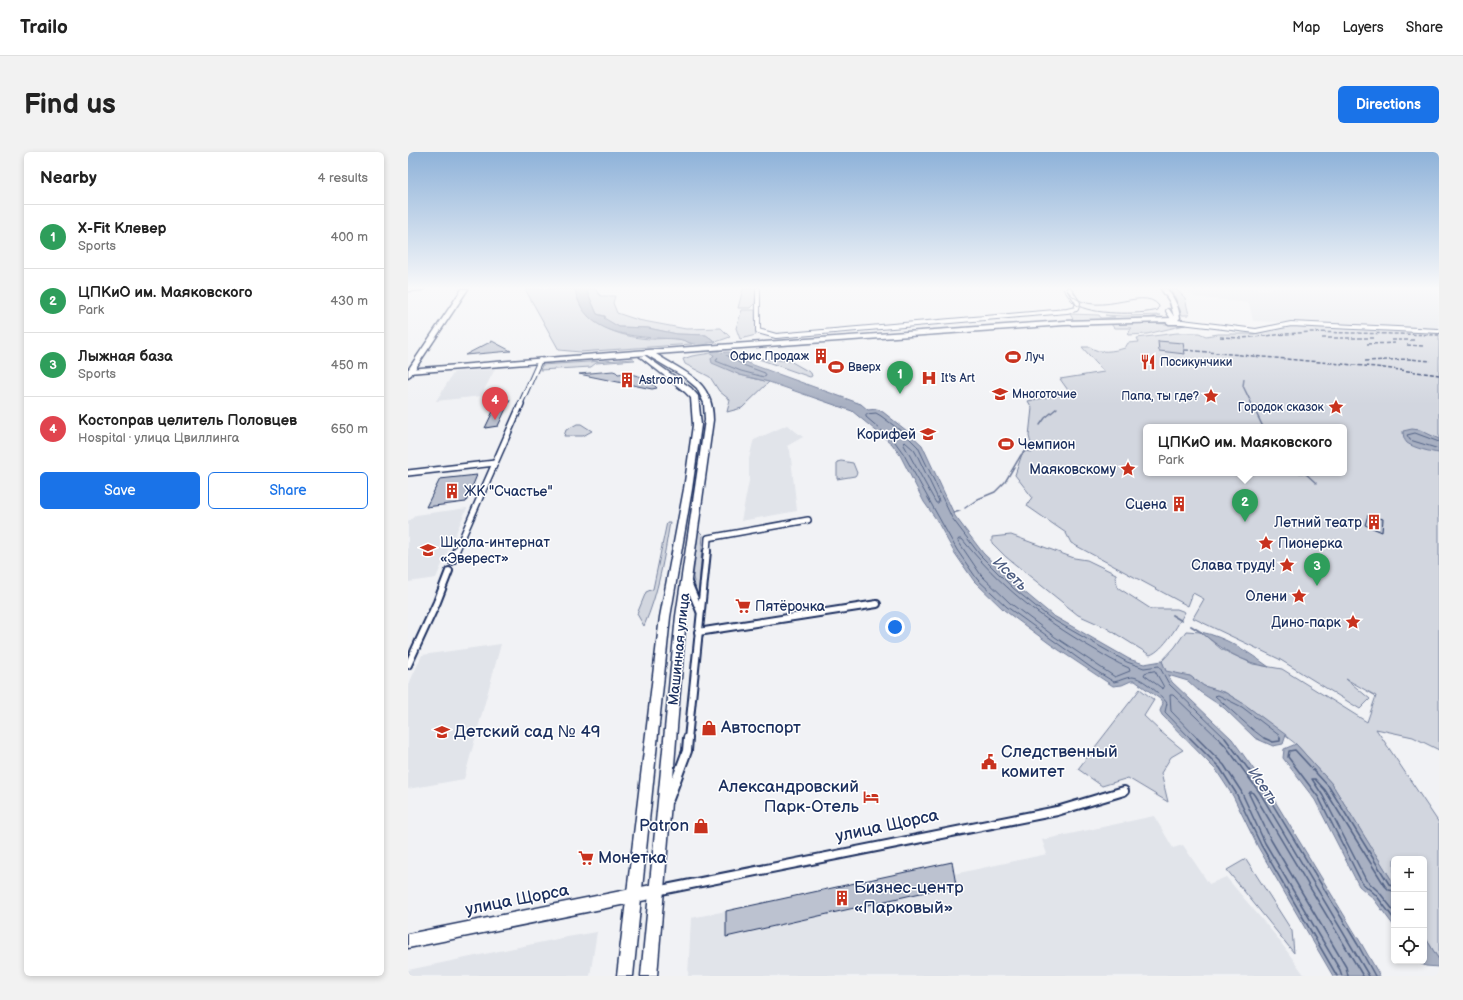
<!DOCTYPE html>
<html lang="en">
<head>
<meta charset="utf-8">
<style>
	body { margin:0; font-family:"Balsamiq Sans",sans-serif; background:#f2f2f2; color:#222 }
	.controls { position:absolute; right:12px; bottom:12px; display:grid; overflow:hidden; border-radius:6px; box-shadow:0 2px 6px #0003 }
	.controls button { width:36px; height:36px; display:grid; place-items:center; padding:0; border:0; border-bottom:1px solid #e0e0e0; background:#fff; color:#222; font:20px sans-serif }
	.you { position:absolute; left:487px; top:475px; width:14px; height:14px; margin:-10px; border:3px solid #fff; border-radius:50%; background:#1a73e8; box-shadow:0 0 0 6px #1a73e833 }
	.badge { display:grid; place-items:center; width:26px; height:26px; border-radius:50%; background:#1a73e8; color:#fff; font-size:13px; font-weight:700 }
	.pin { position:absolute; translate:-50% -33px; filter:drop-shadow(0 1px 2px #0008) }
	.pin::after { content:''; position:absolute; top:21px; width:14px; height:12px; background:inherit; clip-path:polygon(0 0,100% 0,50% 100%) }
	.popup { position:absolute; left:735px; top:272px; width:204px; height:52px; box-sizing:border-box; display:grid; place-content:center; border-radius:6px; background:#fff; filter:drop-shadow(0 1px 3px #0005); font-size:13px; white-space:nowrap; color:#767676 }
	.popup b { font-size:15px; color:#222 }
	.popup::after { content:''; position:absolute; left:50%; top:100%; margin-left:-8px; border:8px solid transparent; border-top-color:#fff }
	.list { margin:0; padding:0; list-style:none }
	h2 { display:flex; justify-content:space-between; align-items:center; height:52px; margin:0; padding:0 16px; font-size:17px }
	h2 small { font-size:13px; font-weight:400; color:#767676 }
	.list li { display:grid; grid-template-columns:26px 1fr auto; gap:12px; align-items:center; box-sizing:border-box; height:64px; padding:0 16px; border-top:1px solid #e0e0e0 }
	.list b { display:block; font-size:15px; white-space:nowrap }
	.list p { margin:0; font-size:13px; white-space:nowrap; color:#767676 }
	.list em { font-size:13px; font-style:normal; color:#767676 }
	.actions { display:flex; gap:8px; padding:12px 16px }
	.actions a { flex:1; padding:9px 0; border:1px solid #1a73e8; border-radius:6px; text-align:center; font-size:14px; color:#1a73e8 }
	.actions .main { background:#1a73e8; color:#fff }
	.icon { flex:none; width:22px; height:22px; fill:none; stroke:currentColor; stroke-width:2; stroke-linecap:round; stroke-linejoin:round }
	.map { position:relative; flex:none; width:1031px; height:824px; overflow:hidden; border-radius:6px }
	header { display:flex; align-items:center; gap:24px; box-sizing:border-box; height:56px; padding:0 20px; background:#fff; border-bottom:1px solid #e0e0e0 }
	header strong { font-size:19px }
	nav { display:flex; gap:22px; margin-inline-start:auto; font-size:14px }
	.intro { display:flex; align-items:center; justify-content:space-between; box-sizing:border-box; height:96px; padding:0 24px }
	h1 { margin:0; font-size:28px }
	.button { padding:10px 18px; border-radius:6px; background:#1a73e8; color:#fff; font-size:14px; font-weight:700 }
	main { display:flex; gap:24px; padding:0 24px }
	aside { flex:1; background:#fff; border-radius:6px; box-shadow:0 2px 6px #0003 }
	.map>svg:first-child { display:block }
	.built { fill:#e1e4ea }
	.green { fill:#d2d6df; stroke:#76829e; fill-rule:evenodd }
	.water { fill:#a8b0c2; stroke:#707c9a }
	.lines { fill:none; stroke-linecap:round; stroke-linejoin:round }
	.shore-far1 { stroke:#536386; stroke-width:1 }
	.shore { stroke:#536386; stroke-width:1.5 }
	.stream-far1 { stroke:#707c9a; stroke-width:1.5 }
	.stream { stroke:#707c9a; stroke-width:2 }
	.river { fill:#a8b0c2; fill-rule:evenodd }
	.building { fill:#bcc2d0; stroke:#1b2f5e }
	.minor-far3-casing { stroke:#1b2f5e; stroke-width:6 }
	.minor-far2-casing { stroke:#1b2f5e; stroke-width:8 }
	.minor-far1-casing { stroke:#1b2f5e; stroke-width:10 }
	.minor-casing { stroke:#1b2f5e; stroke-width:12 }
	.tertiary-casing { stroke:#1b2f5e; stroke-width:3 }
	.secondary-casing { stroke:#1b2f5e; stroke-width:3 }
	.primary-casing { stroke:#1b2f5e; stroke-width:3 }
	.minor-far3 { stroke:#fff; stroke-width:4 }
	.minor-far2 { stroke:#fff; stroke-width:5 }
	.minor-far1 { stroke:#fff; stroke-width:6 }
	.minor { stroke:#fff; stroke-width:8 }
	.tertiary { fill:#fff; fill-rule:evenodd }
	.secondary { fill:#fff; fill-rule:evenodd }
	.primary { fill:#fff; fill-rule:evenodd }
	.tram { stroke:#1b2f5e; stroke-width:1 }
	.rail { stroke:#1b2f5e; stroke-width:1.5; stroke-dasharray:4 2; stroke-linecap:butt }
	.labels { text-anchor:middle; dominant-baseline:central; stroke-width:3; stroke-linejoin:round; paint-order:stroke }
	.far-poi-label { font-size:12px; fill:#1b2f5e; stroke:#fff; text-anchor:start }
	.poi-label { font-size:14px; fill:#1b2f5e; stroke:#fff; text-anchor:end }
	.street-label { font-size:14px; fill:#1b2f5e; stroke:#fff }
	.water-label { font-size:15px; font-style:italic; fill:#4c5c81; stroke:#fff }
	.near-poi-label { font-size:17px; fill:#1b2f5e; stroke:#fff; text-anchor:start }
	.near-street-label { font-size:17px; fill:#1b2f5e; stroke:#fff }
</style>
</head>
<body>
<header>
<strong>Trailo</strong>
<nav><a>Map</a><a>Layers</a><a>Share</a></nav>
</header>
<div class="intro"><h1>Find us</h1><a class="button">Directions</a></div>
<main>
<aside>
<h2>Nearby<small>4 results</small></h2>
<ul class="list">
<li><span class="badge" style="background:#2e9e5b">1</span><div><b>X-Fit Клевер</b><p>Sports</p></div><em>400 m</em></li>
<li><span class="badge" style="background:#2e9e5b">2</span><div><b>ЦПКиО им. Маяковского</b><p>Park</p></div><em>430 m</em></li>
<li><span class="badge" style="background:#2e9e5b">3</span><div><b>Лыжная база</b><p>Sports</p></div><em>450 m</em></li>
<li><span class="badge" style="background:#e0444e">4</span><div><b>Костоправ целитель Половцев</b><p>Hospital · улица Цвиллинга</p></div><em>650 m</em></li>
</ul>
<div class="actions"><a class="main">Save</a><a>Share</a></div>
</aside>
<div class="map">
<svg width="1031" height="824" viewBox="0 0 1031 824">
	<rect width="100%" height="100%" fill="#f1f2f5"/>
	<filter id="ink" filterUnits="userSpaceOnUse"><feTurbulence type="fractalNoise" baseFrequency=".025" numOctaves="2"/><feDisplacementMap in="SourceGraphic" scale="8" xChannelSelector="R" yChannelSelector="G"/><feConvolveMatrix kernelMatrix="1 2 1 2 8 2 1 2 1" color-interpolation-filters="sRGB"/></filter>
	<g filter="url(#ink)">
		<g class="built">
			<polygon points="778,137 1031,137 1031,176 845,169 841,151 787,145"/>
			<polygon points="87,217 73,244 28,249 46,220"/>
			<polygon points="379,273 395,285 379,294 382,298 389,359 333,369 341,329 341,307 345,290 346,288"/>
			<polygon points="59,356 28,426 0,430 0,370 8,363"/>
			<polygon points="93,492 56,627 0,637 0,534 14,503"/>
			<polygon points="746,664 765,696 775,693 801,732 818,725 868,784 897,824 280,824 283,766 318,759 318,785 548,733 546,722 639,702 634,688"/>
			<polygon points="189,780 182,824 0,824 0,818 159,785"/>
		</g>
		<g class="green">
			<path d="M117 137H167C173 172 210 185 242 187 257 187 271 184 284 192L172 200 151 198Z"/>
			<polygon points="178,137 188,137 189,140 193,144 207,144 205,151 209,161 230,168 278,177 313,176 322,185 308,190 298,183 269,182 240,176 211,175 195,166 197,164 189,162"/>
			<polygon points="335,137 348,137 347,152 343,156 330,156"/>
			<polygon points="761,137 768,137 777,146 781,163 774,163 767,145"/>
			<polygon points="334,158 347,158 348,183 332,187 328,176"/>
			<polygon points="662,162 691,163 693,166 707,165 697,163 716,164 753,163 740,166 666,169"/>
			<polygon points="739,171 777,173 739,182 720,183 723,176 706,176 703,172"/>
			<path d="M877 174 956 177 971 179 970 177 1031 180V598L1005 585 968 577 1031 671V808L1016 783V707H986V732L924 632 888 592 836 552 818 541 796 534 782 524 759 523 754 509 767 495 778 479 793 480 813 497 845 512 874 517 959 570 968 544 938 527 962 547 952 557 871 507 785 466 796 447 785 441 780 454 663 391 658 381 619 354 624 345 607 323 615 299 625 300 621 284 624 256 620 249 662 241 652 227 696 220 674 195H682C690 202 707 199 717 196L720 191 731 190 729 186 769 181H791L798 184 810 182H846ZM738 275H936V321H738Z"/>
			<polygon points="303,201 306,203 303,207 332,223 361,230 334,256 319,260 322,248 311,239 302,225 277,212 275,207 284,204"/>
			<polygon points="348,206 382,209 403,221 404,224 402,225"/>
			<polygon points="226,207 227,208 188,211 183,215 132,218 134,213"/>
			<polygon points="169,272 173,272 184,279 175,284 156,284 158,278"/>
			<polygon points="433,309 445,311 449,321 447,324 429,327 429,310"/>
			<path d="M259 370H262C256 405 251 440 236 474L229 462 238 440 245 437Z"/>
			<polygon points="290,378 295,383 290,447 285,425"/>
			<path d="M603 383 666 406 679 408 708 422 709 435 743 457H769L777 460C770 473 756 498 742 503L697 475 670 463 598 405 584 391V385Z"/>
			<polygon points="732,537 746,548 736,564 753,580 775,598 763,605 753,621 760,650 720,626 694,634 670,617"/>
			<polygon points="838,707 884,779 886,801 819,718"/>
		</g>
		<g class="water">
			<path d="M167 137H178L189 162 198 165 196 166 211 175 240 176 269 182 298 183 308 190C301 191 293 192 286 192 280 191 275 187 269 187 230 185 176 186 167 137Z"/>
			<polygon points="321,200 337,210 453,252 460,258 469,257 475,260 499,279 514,293 547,364 575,401 608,433 644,463 721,507 736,512 754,509 758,519 782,524 796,534 818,541 836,552 878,583 875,592 865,594 847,586 816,556 792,540 780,529 760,523 764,530 824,587 859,636 953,791 972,824 925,824 850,695 825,644 808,618 754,563 752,559 755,551 752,547 727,529 723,529 714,533 705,534 642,492 596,458 566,429 546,400 528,367 516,350 492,303 484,292 444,259 361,230 332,223 304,211 303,207 306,203 303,201"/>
			<path d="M1004 277 1012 278 1031 287V301C1023 300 1006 296 999 291 996 288 995 283 995 279Z"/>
			<path d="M793 480C818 485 840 500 861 515 834 510 814 498 793 480Z"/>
			<polygon points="888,592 924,632 986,732 986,774 965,746 951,734 907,648 875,606 876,597"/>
			<polygon points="1016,783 1031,808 1031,815 1018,814 1006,809 1016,809"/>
		</g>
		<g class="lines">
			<g class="shore-far1">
				<polygon points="320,204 335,213 357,221 358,224 356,225 333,219 308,209 310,205"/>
				<polygon points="497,290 506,298 510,305 531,349 530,351 528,351 496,293"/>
				<polyline points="1031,290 1007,281 999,283 1002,288 1031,297"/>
				<path d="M551 387H554C592 434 632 466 684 496 696 503 708 511 721 516L722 519 707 525 647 485 602 451 573 423 550 389Z"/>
				<polygon points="747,519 756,535 755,537 736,523 737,521"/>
				<path d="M783 587 757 560 759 551C753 543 734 525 724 525 718 525 712 529 706 530L685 517 599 455 569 427 549 398 495 301 487 290 458 265V262L468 261 473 264 497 282 510 295 544 366 572 403 605 436 642 466 719 510 736 516 751 514 761 532 818 587"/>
				<polyline points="790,587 763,559 762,543 765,543 811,587"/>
				<polyline points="857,587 844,577 807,544 810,543 834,555 872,584 872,587"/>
			</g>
			<g class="shore">
				<polyline points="782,586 812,616 828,641 853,693 929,824"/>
				<polyline points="789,586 816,613 833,639 857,691 932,818 934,824"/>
				<polyline points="810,586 817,593 852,641 961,824"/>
				<polyline points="817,586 856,638 950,793 967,824"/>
				<polyline points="856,586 865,590 872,589 872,586"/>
				<polyline points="986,734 981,732 921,635 887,598 881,599 880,605 911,646 954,731 968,743 986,767"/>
				<polyline points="986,739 981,738 977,734 917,638 907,627 904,627 915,644 958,728 971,740 986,759"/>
				<polyline points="940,824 938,815 863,688 841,642 842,640 844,640 847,644 955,824"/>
			</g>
			<g class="stream-far1">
				<polyline points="836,227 835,234 855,275"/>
				<polyline points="632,273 637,266 649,256"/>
				<polyline points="897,321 908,331"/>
				<polyline points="557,356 570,347 587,340 597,330 613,303 623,294"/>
				<polyline points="545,361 552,359"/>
			</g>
			<g class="stream">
				<polyline points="764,463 774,469"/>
				<polyline points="783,474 793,480"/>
			</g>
			<polygon class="river" points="279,184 292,186 326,209 325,211 319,211 286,190 279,188"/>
		</g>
		<g class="building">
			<polygon points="84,189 103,199 57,203"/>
			<polygon points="750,189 775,191 777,202 751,199"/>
			<polygon points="205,219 208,220 210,222 219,221 234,225 244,231 249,236 244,237 171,222"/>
			<polygon points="98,248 102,248 90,274 77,276 90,249"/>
			<polygon points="69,323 58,350 18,355 32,327"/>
			<polygon points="960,363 975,367 974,380 957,373"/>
			<polygon points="544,710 548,733 318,785 318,759"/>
		</g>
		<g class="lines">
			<defs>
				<g id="minor-far3">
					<polyline points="350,137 350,179 368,184 659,159 668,157 670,151 661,137"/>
					<polyline points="760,159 766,168"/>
					<polyline points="774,170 848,179 883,172 1031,179"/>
					<polyline points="112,253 132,208"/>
				</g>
				<g id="minor-far2">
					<polyline points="0,321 87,311"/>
					<polyline points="48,400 113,252"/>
					<polyline points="299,400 300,386 400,368"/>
				</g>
				<g id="minor-far1">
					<polyline points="44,409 48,399"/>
					<polyline points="279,428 292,459"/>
					<polyline points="290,480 469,452"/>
					<polyline points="0,513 29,450 41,419"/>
					<polyline points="280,587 299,399"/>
				</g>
				<g id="minor">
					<polyline points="261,647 279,599 280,586"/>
					<polyline points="248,739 649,659 716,639"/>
				</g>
				<polygon id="tertiary" points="0,137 16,137 14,138 0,139"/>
				<g id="secondary">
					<polygon points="54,137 60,137 3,223 0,225 0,218"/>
					<polygon points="248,732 253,734 255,739 253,744 248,746 0,796 0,782"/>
				</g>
				<g id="primary">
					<path d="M753 137H759C766 146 771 155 772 166L770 168 782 170V172H761L758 170 656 173 248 202C277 221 305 228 305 268L278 464 249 824H233L268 464 297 268 296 251 289 236 276 225 239 203 0 221V217L240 198 656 169 764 166 766 165 762 150Z"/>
					<polygon points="236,203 283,236 290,244 293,273 284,337 262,465 225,824 209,824 252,465 276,337 285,273 283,246 277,240 234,206 232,205"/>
				</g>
			</defs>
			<use href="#minor-far3" class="minor-far3-casing"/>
			<use href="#minor-far2" class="minor-far2-casing"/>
			<use href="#minor-far1" class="minor-far1-casing"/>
			<use href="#minor" class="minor-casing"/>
			<use href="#tertiary" class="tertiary-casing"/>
			<use href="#secondary" class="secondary-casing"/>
			<use href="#primary" class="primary-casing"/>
			<use href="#minor-far3" class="minor-far3"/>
			<use href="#minor-far2" class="minor-far2"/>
			<use href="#minor-far1" class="minor-far1"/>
			<use href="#minor" class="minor"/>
			<use href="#tertiary" class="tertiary"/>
			<use href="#secondary" class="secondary"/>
			<use href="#primary" class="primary"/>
			<path class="tram" d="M655 137C659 142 662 148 667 152 683 163 731 163 750 158L751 154C735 131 684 173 658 137"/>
			<g class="rail">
				<polyline points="812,185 833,186 902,180 1031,183"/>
				<polyline points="914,186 967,186"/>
				<polyline points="984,188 1008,188"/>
				<polyline points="959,192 989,191"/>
				<polyline points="999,193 1015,194"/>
				<polyline points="777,198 968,215 1031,223"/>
				<polyline points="957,209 1001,207 1023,209"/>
			</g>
		</g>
	</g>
	<linearGradient id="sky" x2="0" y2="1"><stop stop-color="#8eb2d9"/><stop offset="0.54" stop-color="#f9f9fa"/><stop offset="1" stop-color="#f9f9fa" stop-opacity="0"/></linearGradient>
	<rect width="1031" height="252" fill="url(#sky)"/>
	<defs>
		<symbol id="building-bare" viewBox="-9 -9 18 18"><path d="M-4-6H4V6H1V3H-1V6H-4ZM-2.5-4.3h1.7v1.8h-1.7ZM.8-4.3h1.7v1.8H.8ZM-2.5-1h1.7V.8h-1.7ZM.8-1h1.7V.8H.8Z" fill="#c8321e" stroke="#fff" stroke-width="2.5" paint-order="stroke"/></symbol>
		<symbol id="stadium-bare" viewBox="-9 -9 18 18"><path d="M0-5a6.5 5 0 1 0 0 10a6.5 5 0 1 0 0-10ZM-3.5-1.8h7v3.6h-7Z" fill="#c8321e" stroke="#fff" stroke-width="2.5" paint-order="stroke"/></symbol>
		<symbol id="restaurant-bare" viewBox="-9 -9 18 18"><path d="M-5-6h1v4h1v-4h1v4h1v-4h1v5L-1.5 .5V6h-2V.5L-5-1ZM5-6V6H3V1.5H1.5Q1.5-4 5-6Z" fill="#c8321e" stroke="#fff" stroke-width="2.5" paint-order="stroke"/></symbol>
		<symbol id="hospital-bare" viewBox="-9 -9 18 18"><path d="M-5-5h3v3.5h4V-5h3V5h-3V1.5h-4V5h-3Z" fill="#c8321e" stroke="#fff" stroke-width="2.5" paint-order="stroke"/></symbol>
		<symbol id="school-bare" viewBox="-9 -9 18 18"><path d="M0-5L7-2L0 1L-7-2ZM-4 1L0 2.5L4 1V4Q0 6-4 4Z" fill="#c8321e" stroke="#fff" stroke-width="2.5" paint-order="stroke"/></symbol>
		<symbol id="sight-bare" viewBox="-9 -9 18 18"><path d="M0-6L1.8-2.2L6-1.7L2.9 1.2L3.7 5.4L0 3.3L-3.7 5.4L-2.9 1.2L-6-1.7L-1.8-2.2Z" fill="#c8321e" stroke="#fff" stroke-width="2.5" paint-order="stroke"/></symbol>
		<symbol id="supermarket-bare" viewBox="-9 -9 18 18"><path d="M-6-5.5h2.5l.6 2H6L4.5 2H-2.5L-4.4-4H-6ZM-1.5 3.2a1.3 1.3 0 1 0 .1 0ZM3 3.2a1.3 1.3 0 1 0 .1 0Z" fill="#c8321e" stroke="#fff" stroke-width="2.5" paint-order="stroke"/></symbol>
		<symbol id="shop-bare" viewBox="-9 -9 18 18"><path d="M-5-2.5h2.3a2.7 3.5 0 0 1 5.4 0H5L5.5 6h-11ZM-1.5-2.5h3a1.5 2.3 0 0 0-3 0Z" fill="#c8321e" stroke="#fff" stroke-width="2.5" paint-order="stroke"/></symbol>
		<symbol id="civic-bare" viewBox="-9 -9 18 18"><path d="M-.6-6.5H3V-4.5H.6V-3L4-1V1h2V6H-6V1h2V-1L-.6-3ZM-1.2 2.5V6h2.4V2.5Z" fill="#c8321e" stroke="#fff" stroke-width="2.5" paint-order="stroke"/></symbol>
		<symbol id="hotel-bare" viewBox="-9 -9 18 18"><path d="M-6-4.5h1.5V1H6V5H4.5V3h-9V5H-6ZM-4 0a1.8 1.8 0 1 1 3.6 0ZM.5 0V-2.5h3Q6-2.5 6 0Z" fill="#c8321e" stroke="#fff" stroke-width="2.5" paint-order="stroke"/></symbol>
	</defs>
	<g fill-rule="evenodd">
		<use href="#building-bare" x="402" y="193" width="22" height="22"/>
		<use href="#stadium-bare" x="594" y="194" width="22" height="22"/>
		<use href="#restaurant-bare" x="729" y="199" width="22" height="22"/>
		<use href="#stadium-bare" x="417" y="204" width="22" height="22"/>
		<use href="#hospital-bare" x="510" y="215" width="22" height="22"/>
		<use href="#building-bare" x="208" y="217" width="22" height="22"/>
		<use href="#school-bare" x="581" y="231" width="22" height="22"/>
		<use href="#sight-bare" x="792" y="233" width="22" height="22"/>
		<use href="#sight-bare" x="917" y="244" width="22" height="22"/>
		<use href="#school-bare" x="509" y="271" width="22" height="22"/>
		<use href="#stadium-bare" x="587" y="281" width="22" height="22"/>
		<use href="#sight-bare" x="709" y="306" width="22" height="22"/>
		<use href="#building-bare" x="33" y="328" width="22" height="22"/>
		<use href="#building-bare" x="760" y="341" width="22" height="22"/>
		<use href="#building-bare" x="955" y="359" width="22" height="22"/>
		<use href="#sight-bare" x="847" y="380" width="22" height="22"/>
		<use href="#school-bare" x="9" y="387" width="22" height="22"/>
		<use href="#sight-bare" x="868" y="402" width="22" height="22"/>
		<use href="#sight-bare" x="880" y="433" width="22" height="22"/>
		<use href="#supermarket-bare" x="324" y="443" width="22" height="22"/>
		<use href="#sight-bare" x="934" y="459" width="22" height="22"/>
		<use href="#shop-bare" x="290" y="565" width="22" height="22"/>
		<use href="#school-bare" x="23" y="569" width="22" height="22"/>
		<use href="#civic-bare" x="570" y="599" width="22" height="22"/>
		<use href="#hotel-bare" x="452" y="634" width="22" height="22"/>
		<use href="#shop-bare" x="282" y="663" width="22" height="22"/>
		<use href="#supermarket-bare" x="167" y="695" width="22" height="22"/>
		<use href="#building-bare" x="423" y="735" width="22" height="22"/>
	</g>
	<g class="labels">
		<g class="far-poi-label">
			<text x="401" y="204" text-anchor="end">Офис Продаж</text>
			<text x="617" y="205">Луч</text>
			<text x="752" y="210">Посикунчики</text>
			<text x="440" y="215">Вверх</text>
			<text x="533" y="226">It's Art</text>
			<text x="231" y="228">Astroom</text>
			<text x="604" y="242">Многоточие</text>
			<text x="791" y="244" text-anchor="end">Папа, ты где?</text>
			<text x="916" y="255" text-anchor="end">Городок сказок</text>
		</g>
		<g class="poi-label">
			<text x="508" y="282">Корифей</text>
			<text x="610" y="292" text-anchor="start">Чемпион</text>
			<text x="708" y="317">Маяковскому</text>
			<text x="56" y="339" text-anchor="start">ЖК "Счастье"</text>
			<text x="759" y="352">Сцена</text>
			<text x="954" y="370">Летний театр</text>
			<text x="32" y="390" text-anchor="start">Школа-интернат<tspan x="32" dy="16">«Эверест»</tspan></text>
			<text x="870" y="391" text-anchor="start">Пионерка</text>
			<text x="867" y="413">Слава труду!</text>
			<text x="879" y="444">Олени</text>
			<text x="347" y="454" text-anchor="start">Пятёрочка</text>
			<text x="933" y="470">Дино-парк</text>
		</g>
		<g class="street-label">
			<text transform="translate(271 497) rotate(-84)">Машинная улица</text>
		</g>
		<g class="water-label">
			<text transform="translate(602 422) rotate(44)">Исеть</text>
			<text transform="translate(855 634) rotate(56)">Исеть</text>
		</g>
		<g class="near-poi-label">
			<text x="313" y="576">Автоспорт</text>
			<text x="46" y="580">Детский сад № 49</text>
			<text x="593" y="600">Следственный<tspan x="593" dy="20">комитет</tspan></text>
			<text x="451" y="635" text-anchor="end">Александровский<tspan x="451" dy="20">Парк-Отель</tspan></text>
			<text x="281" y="674" text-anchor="end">Patron</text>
			<text x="190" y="706">Монетка</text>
			<text x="446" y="736">Бизнес-центр<tspan x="446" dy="20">«Парковый»</tspan></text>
		</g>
		<g class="near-street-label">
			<text transform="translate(479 674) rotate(-12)">улица Щорса</text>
			<text transform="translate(109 748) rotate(-11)">улица Щорса</text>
		</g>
	</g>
</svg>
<div class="controls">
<button>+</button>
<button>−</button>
<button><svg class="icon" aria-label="locate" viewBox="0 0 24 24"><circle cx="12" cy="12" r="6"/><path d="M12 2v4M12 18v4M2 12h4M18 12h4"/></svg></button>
</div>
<div class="you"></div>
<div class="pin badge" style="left:492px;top:242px;background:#2e9e5b">1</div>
<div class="pin badge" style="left:837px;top:370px;background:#2e9e5b">2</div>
<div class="popup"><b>ЦПКиО им. Маяковского</b>Park</div>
<div class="pin badge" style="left:909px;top:434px;background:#2e9e5b">3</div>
<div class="pin badge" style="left:87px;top:268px;background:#e0444e">4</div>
</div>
</main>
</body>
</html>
